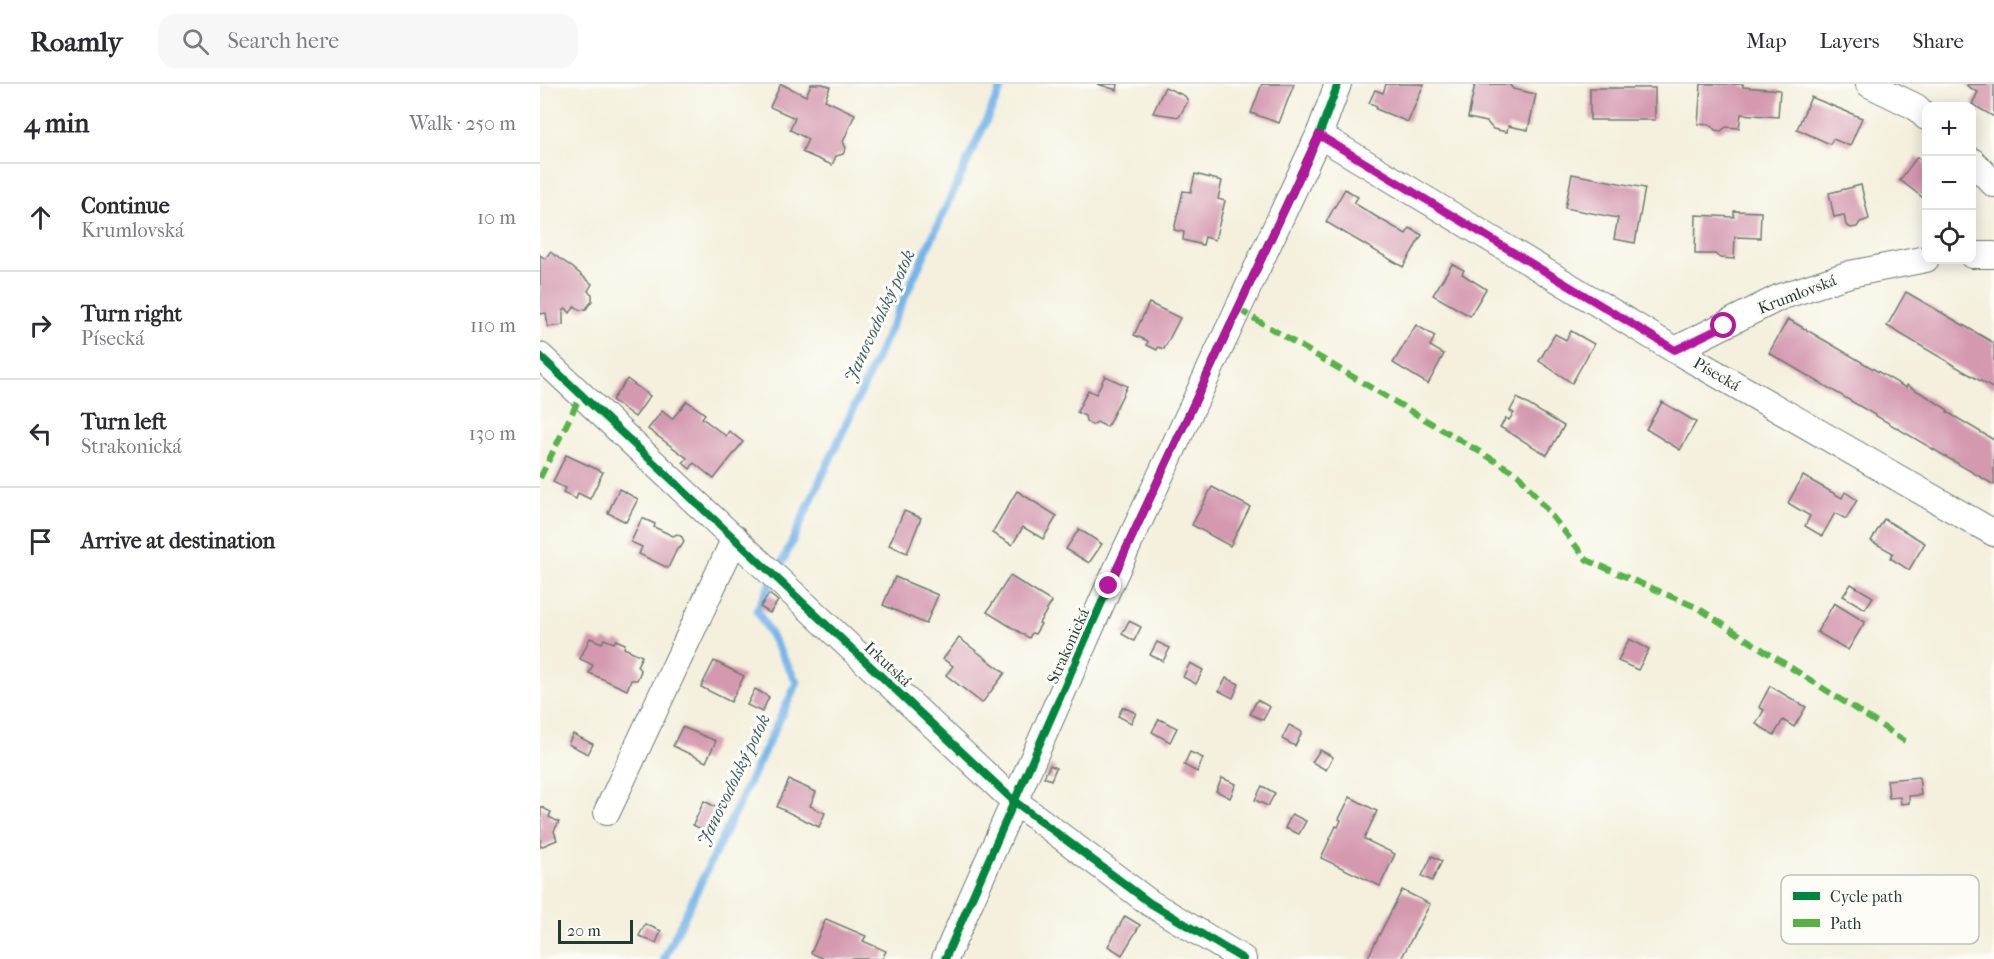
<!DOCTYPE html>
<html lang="en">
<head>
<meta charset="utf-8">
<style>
	body { margin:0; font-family:"IM FELL French Canon",serif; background:#f7f7f7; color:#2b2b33 }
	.controls { position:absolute; right:18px; top:18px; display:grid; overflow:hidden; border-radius:12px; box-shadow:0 3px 15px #0003 }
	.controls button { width:54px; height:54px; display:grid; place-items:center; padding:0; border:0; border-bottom:2px solid #e1e1e2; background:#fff; color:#2b2b33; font:30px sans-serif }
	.scale { position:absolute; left:18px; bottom:15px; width:75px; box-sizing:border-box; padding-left:6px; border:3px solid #1f3d34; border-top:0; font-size:16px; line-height:21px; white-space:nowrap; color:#1f3d34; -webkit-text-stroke:4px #fdfcf7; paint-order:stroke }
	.stop { position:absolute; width:18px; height:18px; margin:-14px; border:4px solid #b5179e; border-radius:50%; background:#fff }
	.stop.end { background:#b5179e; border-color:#fff; box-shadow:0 2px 6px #0008 }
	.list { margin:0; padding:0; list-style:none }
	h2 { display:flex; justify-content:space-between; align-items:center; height:78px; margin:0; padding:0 24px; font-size:26px }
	h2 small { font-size:20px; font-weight:400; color:#7c7c81 }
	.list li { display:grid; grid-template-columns:39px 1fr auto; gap:18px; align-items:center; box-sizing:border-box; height:108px; padding:0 24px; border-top:2px solid #e1e1e2 }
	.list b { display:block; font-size:22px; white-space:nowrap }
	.list p { margin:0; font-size:20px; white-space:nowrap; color:#7c7c81 }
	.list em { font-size:20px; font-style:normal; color:#7c7c81 }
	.icon { flex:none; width:33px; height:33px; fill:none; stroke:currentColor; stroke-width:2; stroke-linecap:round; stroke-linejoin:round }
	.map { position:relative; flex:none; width:1454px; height:875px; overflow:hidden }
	header { display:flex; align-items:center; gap:36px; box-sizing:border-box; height:84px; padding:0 30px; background:#fff; border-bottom:2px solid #e1e1e2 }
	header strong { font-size:28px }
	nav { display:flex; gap:33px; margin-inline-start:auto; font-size:21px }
	.search { width:420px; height:54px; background:#f7f7f7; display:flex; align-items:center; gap:15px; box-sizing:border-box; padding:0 21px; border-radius:18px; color:#7c7c81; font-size:22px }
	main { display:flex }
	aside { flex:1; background:#fff }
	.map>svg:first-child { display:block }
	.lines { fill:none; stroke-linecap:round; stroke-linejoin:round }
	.stream { stroke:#76b5e9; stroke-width:8 }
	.building { fill:#d498af }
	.minor-casing { stroke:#6a7c6f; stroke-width:28 }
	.minor { stroke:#fff; stroke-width:26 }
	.quiet { stroke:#55b346; stroke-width:6; stroke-dasharray:12 6; stroke-linecap:butt }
	.cycleway-casing { stroke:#fdfcf7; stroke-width:11 }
	.cycleway { stroke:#00873e; stroke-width:8 }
	.route { stroke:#b5179e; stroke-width:8 }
	.labels { text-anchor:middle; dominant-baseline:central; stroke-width:6; stroke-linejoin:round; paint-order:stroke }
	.street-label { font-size:16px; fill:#1f3d34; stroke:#fdfcf7 }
	.water-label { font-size:18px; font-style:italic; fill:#39616a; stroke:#fdfcf7 }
	.key { fill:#fdfcf7; stroke:#bac3bc; stroke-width:1.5 }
	.key-label { font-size:16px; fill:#1f3d34 }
</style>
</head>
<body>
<header>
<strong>Roamly</strong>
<div class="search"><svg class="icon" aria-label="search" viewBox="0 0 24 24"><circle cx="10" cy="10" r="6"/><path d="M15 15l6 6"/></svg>Search here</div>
<nav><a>Map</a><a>Layers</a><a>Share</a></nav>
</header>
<main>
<aside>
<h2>4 min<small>Walk · 250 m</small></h2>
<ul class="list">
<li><svg class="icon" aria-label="ahead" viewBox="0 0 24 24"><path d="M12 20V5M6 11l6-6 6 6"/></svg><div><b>Continue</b><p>Krumlovská</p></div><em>10 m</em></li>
<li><svg class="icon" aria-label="right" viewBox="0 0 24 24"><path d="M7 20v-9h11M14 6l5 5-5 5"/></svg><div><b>Turn right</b><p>Písecká</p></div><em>110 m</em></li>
<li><svg class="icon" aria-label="left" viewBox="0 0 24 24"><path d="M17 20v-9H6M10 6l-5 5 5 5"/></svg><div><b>Turn left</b><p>Strakonická</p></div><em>130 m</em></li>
<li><svg class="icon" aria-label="arrive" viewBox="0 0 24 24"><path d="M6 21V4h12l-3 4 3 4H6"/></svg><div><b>Arrive at destination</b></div></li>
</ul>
</aside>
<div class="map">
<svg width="1454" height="875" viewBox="0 0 1454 875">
	<rect width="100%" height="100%" fill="#fdfcf7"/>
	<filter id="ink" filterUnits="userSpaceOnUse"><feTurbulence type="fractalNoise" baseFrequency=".0167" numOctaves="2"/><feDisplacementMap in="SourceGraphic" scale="12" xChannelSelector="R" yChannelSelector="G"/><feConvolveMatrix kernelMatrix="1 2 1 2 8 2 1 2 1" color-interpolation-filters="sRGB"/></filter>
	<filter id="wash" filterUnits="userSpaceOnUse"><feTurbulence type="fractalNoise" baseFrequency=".008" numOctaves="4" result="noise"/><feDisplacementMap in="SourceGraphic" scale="24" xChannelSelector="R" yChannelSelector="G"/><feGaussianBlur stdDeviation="1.35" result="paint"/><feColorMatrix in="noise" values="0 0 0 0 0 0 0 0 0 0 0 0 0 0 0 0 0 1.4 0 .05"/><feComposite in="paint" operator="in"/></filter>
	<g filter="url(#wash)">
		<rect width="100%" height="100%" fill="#f4f0dd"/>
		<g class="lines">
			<g class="stream">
				<polyline points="243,477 463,0"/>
				<polyline points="124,875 257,599 217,526 231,499"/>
			</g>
		</g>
		<g id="blocks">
			<g class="building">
				<polygon points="241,0 266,12 271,0 283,0 290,3 285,16 315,30 303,58 306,64 303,70 296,72 292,81 262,68 268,55 250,46 255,34 230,23"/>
				<polygon points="557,0 578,0 577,6"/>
				<polygon points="722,0 754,0 739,39 711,29"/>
				<polygon points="846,0 884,0 868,38 836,25 837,22 829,19 835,6 843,9"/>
				<polygon points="935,0 969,0 973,5 996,10 988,46 968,42 967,48 953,45 947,38 928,34"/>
				<polygon points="1161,0 1203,0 1203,3 1240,6 1238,33 1201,30 1199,44 1186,43 1181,47 1175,46 1171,41 1158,40"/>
				<polygon points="1428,0 1454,0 1454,33 1432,20 1438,8 1427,2"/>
				<polygon points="625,3 645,12 648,17 639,33 613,29"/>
				<rect x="1050" y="4" width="65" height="32"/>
				<polygon points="1271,13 1322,34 1310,62 1293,55 1290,60 1257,45"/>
				<polygon points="1377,73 1386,80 1386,116 1360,96"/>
				<polygon points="655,90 682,97 678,115 685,117 675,156 665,153 663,161 643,156 644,148 634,146 643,107 651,108"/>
				<polygon points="1032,90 1105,104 1095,159 1074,155 1078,134 1025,124"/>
				<polygon points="1321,101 1329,135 1320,138 1317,143 1311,144 1306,141 1304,131 1294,133 1289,109"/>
				<polygon points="805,105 818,113 814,119 840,135 866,150 870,144 882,151 863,183 786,138"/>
				<polygon points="1194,127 1221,128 1220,154 1195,153 1194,175 1180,174 1175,170 1155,170 1156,131 1194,133"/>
				<polygon points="10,168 32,183 52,200 48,207 52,210 52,217 46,225 40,226 35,222 30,229 26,224 23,227 23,241 8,243 6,229 0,230 0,171 5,175"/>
				<polygon points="912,180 924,186 922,190 946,205 930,232 893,211"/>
				<polygon points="1366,208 1454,259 1454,305 1347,242"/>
				<polygon points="609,219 640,234 624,265 618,263 617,266 607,261 608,257 594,251"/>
				<polygon points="1248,235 1366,304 1367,301 1388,313 1408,326 1407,328 1454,356 1454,401 1229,269"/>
				<polygon points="876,241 895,252 890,262 904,270 888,300 853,279"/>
				<polygon points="1031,247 1054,260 1032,299 999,277 1015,250 1026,256"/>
				<polygon points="565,292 587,302 567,343 557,338 552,341 546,337 545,332 537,328 548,306 556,310"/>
				<polygon points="87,295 110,312 95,333 72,316"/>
				<polygon points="977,314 1024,342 1007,371 960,343 966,334 969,336 974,329 970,327"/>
				<polygon points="147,317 165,330 162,334 186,352 189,347 203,358 174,395 154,379 150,385 143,379 147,374 108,345 122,327 132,335"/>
				<polygon points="1122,318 1156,338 1140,366 1106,345"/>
				<polygon points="26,371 63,388 50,415 38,409 36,415 23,409 25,404 13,398"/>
				<polygon points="1263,392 1302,414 1305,408 1317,416 1306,435 1295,429 1282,452 1265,442 1270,432 1248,419"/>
				<polygon points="672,403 710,423 690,462 652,441"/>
				<polygon points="79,405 98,415 86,438 68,429"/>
				<polygon points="477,407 517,432 503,455 483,443 472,461 452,449"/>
				<polygon points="364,427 381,434 367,469 349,461"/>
				<polygon points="102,434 115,440 114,443 133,452 137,450 142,453 144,458 141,463 137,465 128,484 99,470 102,463 91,458"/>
				<polygon points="1344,435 1385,459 1369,486 1350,474 1353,469 1331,457"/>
				<polygon points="539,445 562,460 549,479 526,465"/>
				<polygon points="470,492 512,518 499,539 501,540 495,550 492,549 489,554 447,528"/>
				<polygon points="355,493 398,511 386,540 343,521"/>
				<polygon points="1311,500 1333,513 1325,525 1303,512"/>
				<polygon points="229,510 238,517 230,529 220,523"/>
				<polygon points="1294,519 1325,538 1308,566 1277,548"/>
				<polygon points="589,537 601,543 594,557 582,550"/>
				<polygon points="50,554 62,559 64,555 74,559 76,556 85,560 84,564 102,572 97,582 101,587 97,596 91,596 87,606 49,589 53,581 40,575"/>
				<polygon points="419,554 465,589 442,619 406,591 413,582 403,575"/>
				<polygon points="1089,555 1109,565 1098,586 1078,577"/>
				<polygon points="617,558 630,564 623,577 610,571"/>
				<polygon points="174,577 204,592 191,618 161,603"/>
				<polygon points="650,579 663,586 656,600 643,593"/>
				<polygon points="686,594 699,600 693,614 679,607"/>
				<polygon points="1230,602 1266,623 1254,643 1243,636 1234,651 1216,640 1224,626 1219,623"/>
				<polygon points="215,605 229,613 222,628 207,621"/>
				<polygon points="717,616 730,623 723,636 710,630"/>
				<polygon points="583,623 596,629 591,639 578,632"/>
				<polygon points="619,635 637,644 630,658 612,648"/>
				<polygon points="749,641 762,648 755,662 742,655"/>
				<polygon points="142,643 176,657 166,678 133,662"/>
				<polygon points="33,650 53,660 48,670 28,660"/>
				<polygon points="780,666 793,673 786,686 772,678"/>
				<polygon points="650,668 663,674 657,688 644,681"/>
				<polygon points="510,681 516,684 511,696 504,693"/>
				<polygon points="1379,693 1381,711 1369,712 1369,719 1361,720 1360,713 1349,714 1347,696"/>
				<polygon points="682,694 696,700 690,714 676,707"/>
				<polygon points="249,696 276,708 270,722 285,729 279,743 237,723"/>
				<polygon points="722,702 735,709 728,722 715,716"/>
				<polygon points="810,713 837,727 824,755 855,770 840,802 781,774 796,742 798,743 801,736 799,735"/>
				<polygon points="164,717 184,727 182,731 179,729 168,749 153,741"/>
				<polygon points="1,723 11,728 9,733 19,738 14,747 17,756 0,763"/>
				<polygon points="752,730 766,737 759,750 745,744"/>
				<polygon points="892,772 902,777 892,797 882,792"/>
				<polygon points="862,806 890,820 861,875 827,875"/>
				<polygon points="585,832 600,841 582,871 568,862"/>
				<polygon points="286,835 326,852 323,857 346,867 342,875 284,875 271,869"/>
				<polygon points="105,840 121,847 116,859 99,852"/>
			</g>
		</g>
	</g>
	<g filter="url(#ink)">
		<use href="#blocks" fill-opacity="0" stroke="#6a7c6f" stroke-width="1.5"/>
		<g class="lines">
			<defs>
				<g id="minor">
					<polyline points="1329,0 1376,23 1386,33"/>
					<polyline points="779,51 1135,266 1454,449"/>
					<polyline points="1432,77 1454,100"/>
					<polyline points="1432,171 1454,171"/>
					<polyline points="1135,266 1240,213 1310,190 1386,175"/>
					<polyline points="0,272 474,717 610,819 703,875"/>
					<polyline points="67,728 195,454"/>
					<polyline points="405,875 569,502 779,51 798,0"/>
				</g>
			</defs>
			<use href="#minor" class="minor-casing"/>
			<use href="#minor" class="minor"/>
			<g class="quiet">
				<polyline points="698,225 979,391 1047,476 1158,524 1365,657"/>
				<polyline points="0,394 41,311"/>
			</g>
			<defs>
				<g id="cycleway">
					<polyline points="0,272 474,717 610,819 703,875"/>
					<polyline points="405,875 569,502 779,51 798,0"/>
				</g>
			</defs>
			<use href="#cycleway" class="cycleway-casing"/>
			<use href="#cycleway" class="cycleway"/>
		</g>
	</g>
	<g class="lines" filter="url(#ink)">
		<polyline class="route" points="569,502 779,51 1135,266 1184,242"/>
	</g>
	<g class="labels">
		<g class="street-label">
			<text transform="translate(1257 210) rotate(-21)">Krumlovská</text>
			<text transform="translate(1177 290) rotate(30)">Písecká</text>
			<text transform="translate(528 562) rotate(-66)">Strakonická</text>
			<text transform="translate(348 580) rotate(43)">Irkutská</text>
		</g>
		<g class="water-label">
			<text transform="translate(340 232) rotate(-65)">Janovodolský potok</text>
			<text transform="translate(194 696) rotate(-64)">Janovodolský potok</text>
		</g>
	</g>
	<rect x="1241" y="791" width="198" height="69" rx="9" class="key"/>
	<rect x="1253" y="808" width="27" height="8" fill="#00873e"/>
	<rect x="1253" y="835" width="27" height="8" fill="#55b346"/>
	<g class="key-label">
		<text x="1290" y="818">Cycle path</text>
		<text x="1290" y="845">Path</text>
	</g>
</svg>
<div class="controls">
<button>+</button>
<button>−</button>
<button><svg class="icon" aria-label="locate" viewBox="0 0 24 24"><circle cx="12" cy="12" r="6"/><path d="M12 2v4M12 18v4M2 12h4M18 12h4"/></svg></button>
</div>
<div class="scale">20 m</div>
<div class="stop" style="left:1184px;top:242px"></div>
<div class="stop end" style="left:569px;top:502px"></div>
</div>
</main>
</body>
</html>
